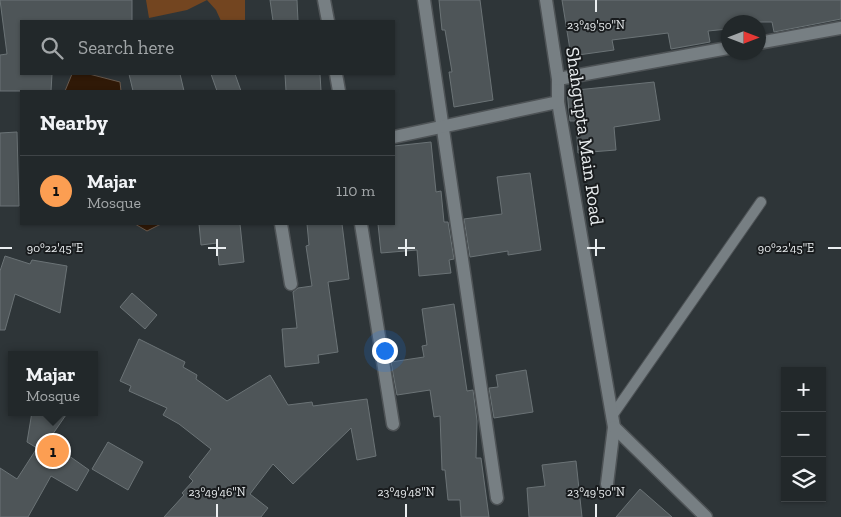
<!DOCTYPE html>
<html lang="en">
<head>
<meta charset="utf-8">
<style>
	body { margin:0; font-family:"Zilla Slab",serif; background:#2e3436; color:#f1f3f6 }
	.controls { position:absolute; right:15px; bottom:15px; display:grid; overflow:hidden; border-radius:0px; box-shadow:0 1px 4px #0004 }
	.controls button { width:45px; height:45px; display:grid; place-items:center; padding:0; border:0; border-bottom:1px solid #3f4447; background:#22282a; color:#f1f3f6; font:25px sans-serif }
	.compass { position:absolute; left:721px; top:15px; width:45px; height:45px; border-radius:50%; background:#22282a; box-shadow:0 1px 4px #0004; rotate:90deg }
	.you { position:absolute; left:384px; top:350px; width:18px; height:18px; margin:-12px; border:4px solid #fff; border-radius:50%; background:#1a73e8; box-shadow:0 0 0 8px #1a73e833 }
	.badge { display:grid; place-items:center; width:32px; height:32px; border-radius:50%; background:#fc9e52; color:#111; font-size:16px; font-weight:700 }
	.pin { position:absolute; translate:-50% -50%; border:2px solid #fff; box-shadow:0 1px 5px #0006 }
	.popup { position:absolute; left:8px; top:351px; width:90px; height:65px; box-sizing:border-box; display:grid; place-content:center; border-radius:0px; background:#22282a; filter:drop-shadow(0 1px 4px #0005); font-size:16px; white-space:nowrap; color:#a2a6a8 }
	.popup b { font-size:19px; color:#f1f3f6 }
	.popup::after { content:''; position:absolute; left:50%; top:100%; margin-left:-10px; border:10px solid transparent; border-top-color:#22282a }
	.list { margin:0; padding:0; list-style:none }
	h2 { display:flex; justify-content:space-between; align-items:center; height:65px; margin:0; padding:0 20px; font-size:21px }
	h2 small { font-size:16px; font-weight:400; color:#a2a6a8 }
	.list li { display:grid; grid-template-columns:32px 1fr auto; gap:15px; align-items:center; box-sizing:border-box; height:70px; padding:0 20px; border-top:1px solid #3f4447 }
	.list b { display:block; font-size:19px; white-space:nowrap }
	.list p { margin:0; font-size:16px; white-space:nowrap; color:#a2a6a8 }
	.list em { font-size:16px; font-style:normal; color:#a2a6a8 }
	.icon { flex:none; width:28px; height:28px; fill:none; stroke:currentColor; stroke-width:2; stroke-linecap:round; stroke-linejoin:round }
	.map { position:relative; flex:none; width:841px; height:517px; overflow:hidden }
	.search { position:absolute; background:#22282a; box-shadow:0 1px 4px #0004; left:20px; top:20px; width:375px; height:55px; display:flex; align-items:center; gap:12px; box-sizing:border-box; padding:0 18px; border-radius:0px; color:#a2a6a8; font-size:19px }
	.panel { position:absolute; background:#22282a; box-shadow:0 1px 4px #0004; left:20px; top:90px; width:375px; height:135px; border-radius:0px }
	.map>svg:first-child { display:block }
	.green { fill:#734520 }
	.water { fill:#301907; stroke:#68594d }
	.building { fill:#4e5558; stroke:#6b7376 }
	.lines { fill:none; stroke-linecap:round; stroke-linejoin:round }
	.lane-casing { stroke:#4e5356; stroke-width:12 }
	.street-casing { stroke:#4e5356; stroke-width:15 }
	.lane { stroke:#777f83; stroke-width:10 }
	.street { stroke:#777f83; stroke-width:12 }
	.ticks { fill:none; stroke:#eaeef0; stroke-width:2 }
	.labels { text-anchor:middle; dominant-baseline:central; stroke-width:4; stroke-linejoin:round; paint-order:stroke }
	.street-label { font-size:19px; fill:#eaeef0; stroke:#191c1e }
	.ticks-label { font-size:12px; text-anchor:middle; fill:#eaeef0; stroke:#191c1e; stroke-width:4; stroke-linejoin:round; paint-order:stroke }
</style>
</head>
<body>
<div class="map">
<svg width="841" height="517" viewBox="0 0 841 517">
	<rect width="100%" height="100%" fill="#2e3538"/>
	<polygon class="green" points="146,0 245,0 245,21 221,21 216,10 207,0 187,10 149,18"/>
	<g class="water">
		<polygon points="72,74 89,74 120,82 121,91 65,91"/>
		<polygon points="135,224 161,224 147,231"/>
	</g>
	<g class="building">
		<polygon points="0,0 132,0 132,21 21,21 21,74 52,74 51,91 0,91 0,55 7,54"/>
		<polygon points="270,0 297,0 298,21 273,21"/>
		<polygon points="439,0 480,0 493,100 454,107 449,72 452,72 445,30 442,30"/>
		<polygon points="562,0 841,0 841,19 774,32 772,22 728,22 728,29 708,31 710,42 671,49 668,33 612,40 614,50 571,56"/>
		<polygon points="129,74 180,74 184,91 133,91"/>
		<polygon points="211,74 235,74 241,91 217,91"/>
		<polygon points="285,74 320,74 321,91 286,91"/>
		<polygon points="654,82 660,120 614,127 616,150 578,153 576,121 570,121 567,91"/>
		<polygon points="17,132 19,206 0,206 0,133"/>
		<polygon points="431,142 436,192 441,191 444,222 448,222 454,259 449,260 451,273 419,276 417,250 381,253 378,224 394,224 394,146"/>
		<polygon points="530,173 541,250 508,255 508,251 470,257 464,219 502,214 497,177"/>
		<polygon points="199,224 240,224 244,262 219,265 217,243 201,245"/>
		<polygon points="307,224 342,224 349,279 328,282 338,352 318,355 319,363 285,367 282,329 297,328 293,292 298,288 312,286 306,246 309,245"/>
		<polygon points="5,256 30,264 32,260 67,266 60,313 15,294 5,330 0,330 0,271"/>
		<polygon points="132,293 157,315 145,329 120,307"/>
		<polygon points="454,304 467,391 473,390 477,421 476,458 481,458 489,517 461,517 460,500 448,500 445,470 442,470 440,416 434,417 430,390 397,395 391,362 424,357 422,346 427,345 422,309"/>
		<polygon points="139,339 185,362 183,367 197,375 196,379 227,401 270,375 288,405 312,402 313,406 367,399 376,456 357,460 351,428 293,484 273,464 250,494 268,508 261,517 164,517 184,495 182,493 193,481 189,477 211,449 179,424 163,415 167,408 129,391 131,386 120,381"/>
		<polygon points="526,370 533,412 494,418 489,388 498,387 496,375"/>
		<polygon points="32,412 68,412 48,441 89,470 77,491 51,476 28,517 0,517 0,468 17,479 37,448 27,442"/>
		<polygon points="108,442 143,462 128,490 92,469"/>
		<polygon points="576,461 582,517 529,517 527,488 545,486 542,465"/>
		<polygon points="640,489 672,517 616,517"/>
	</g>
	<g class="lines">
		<defs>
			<polyline id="lane" points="612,416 761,202"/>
			<g id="street">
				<polyline points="324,0 328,21"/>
				<polyline points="424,0 497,498"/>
				<polyline points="546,0 558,79 558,102 614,427 607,484"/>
				<polyline points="758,43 841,28"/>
				<polyline points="336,74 339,91"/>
				<polyline points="558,79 728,48"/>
				<polyline points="394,137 558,102"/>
				<polyline points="281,224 291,284"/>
				<polyline points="361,224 393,424"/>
				<polyline points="614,427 706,517"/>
			</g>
		</defs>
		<use href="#lane" class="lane-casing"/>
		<use href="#street" class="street-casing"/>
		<use href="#lane" class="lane"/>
		<use href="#street" class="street"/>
	</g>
	<path class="ticks" d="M596 0V12M217 239V256M406 239V256M596 239V256M0 248H12M208 248H226M398 248H415M587 248H605M828 248H841M217 504V517M406 504V517M596 504V517"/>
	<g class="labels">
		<g class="street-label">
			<text transform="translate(585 136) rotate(82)">Shahgupta Main Road</text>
		</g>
	</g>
	<g class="ticks-label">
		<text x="596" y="29">23°49'50"N</text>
		<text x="786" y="252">90°22'45"E</text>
		<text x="55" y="252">90°22'45"E</text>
		<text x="217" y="496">23°49'46"N</text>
		<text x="406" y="496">23°49'48"N</text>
		<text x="596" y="496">23°49'50"N</text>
	</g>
</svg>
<div class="controls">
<button>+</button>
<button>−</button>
<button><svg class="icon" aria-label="layers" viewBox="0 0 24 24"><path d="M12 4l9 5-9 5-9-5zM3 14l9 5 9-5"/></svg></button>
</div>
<svg class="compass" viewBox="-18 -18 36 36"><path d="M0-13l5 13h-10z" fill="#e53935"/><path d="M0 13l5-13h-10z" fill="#a2a6a8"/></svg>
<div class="you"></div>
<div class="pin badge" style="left:53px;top:451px">1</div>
<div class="popup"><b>Majar</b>Mosque</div>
<div class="search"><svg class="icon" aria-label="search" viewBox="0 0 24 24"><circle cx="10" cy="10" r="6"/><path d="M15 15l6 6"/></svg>Search here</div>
<section class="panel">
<h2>Nearby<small></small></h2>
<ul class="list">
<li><span class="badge">1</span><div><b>Majar</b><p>Mosque</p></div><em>110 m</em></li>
</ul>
</section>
</div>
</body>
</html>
